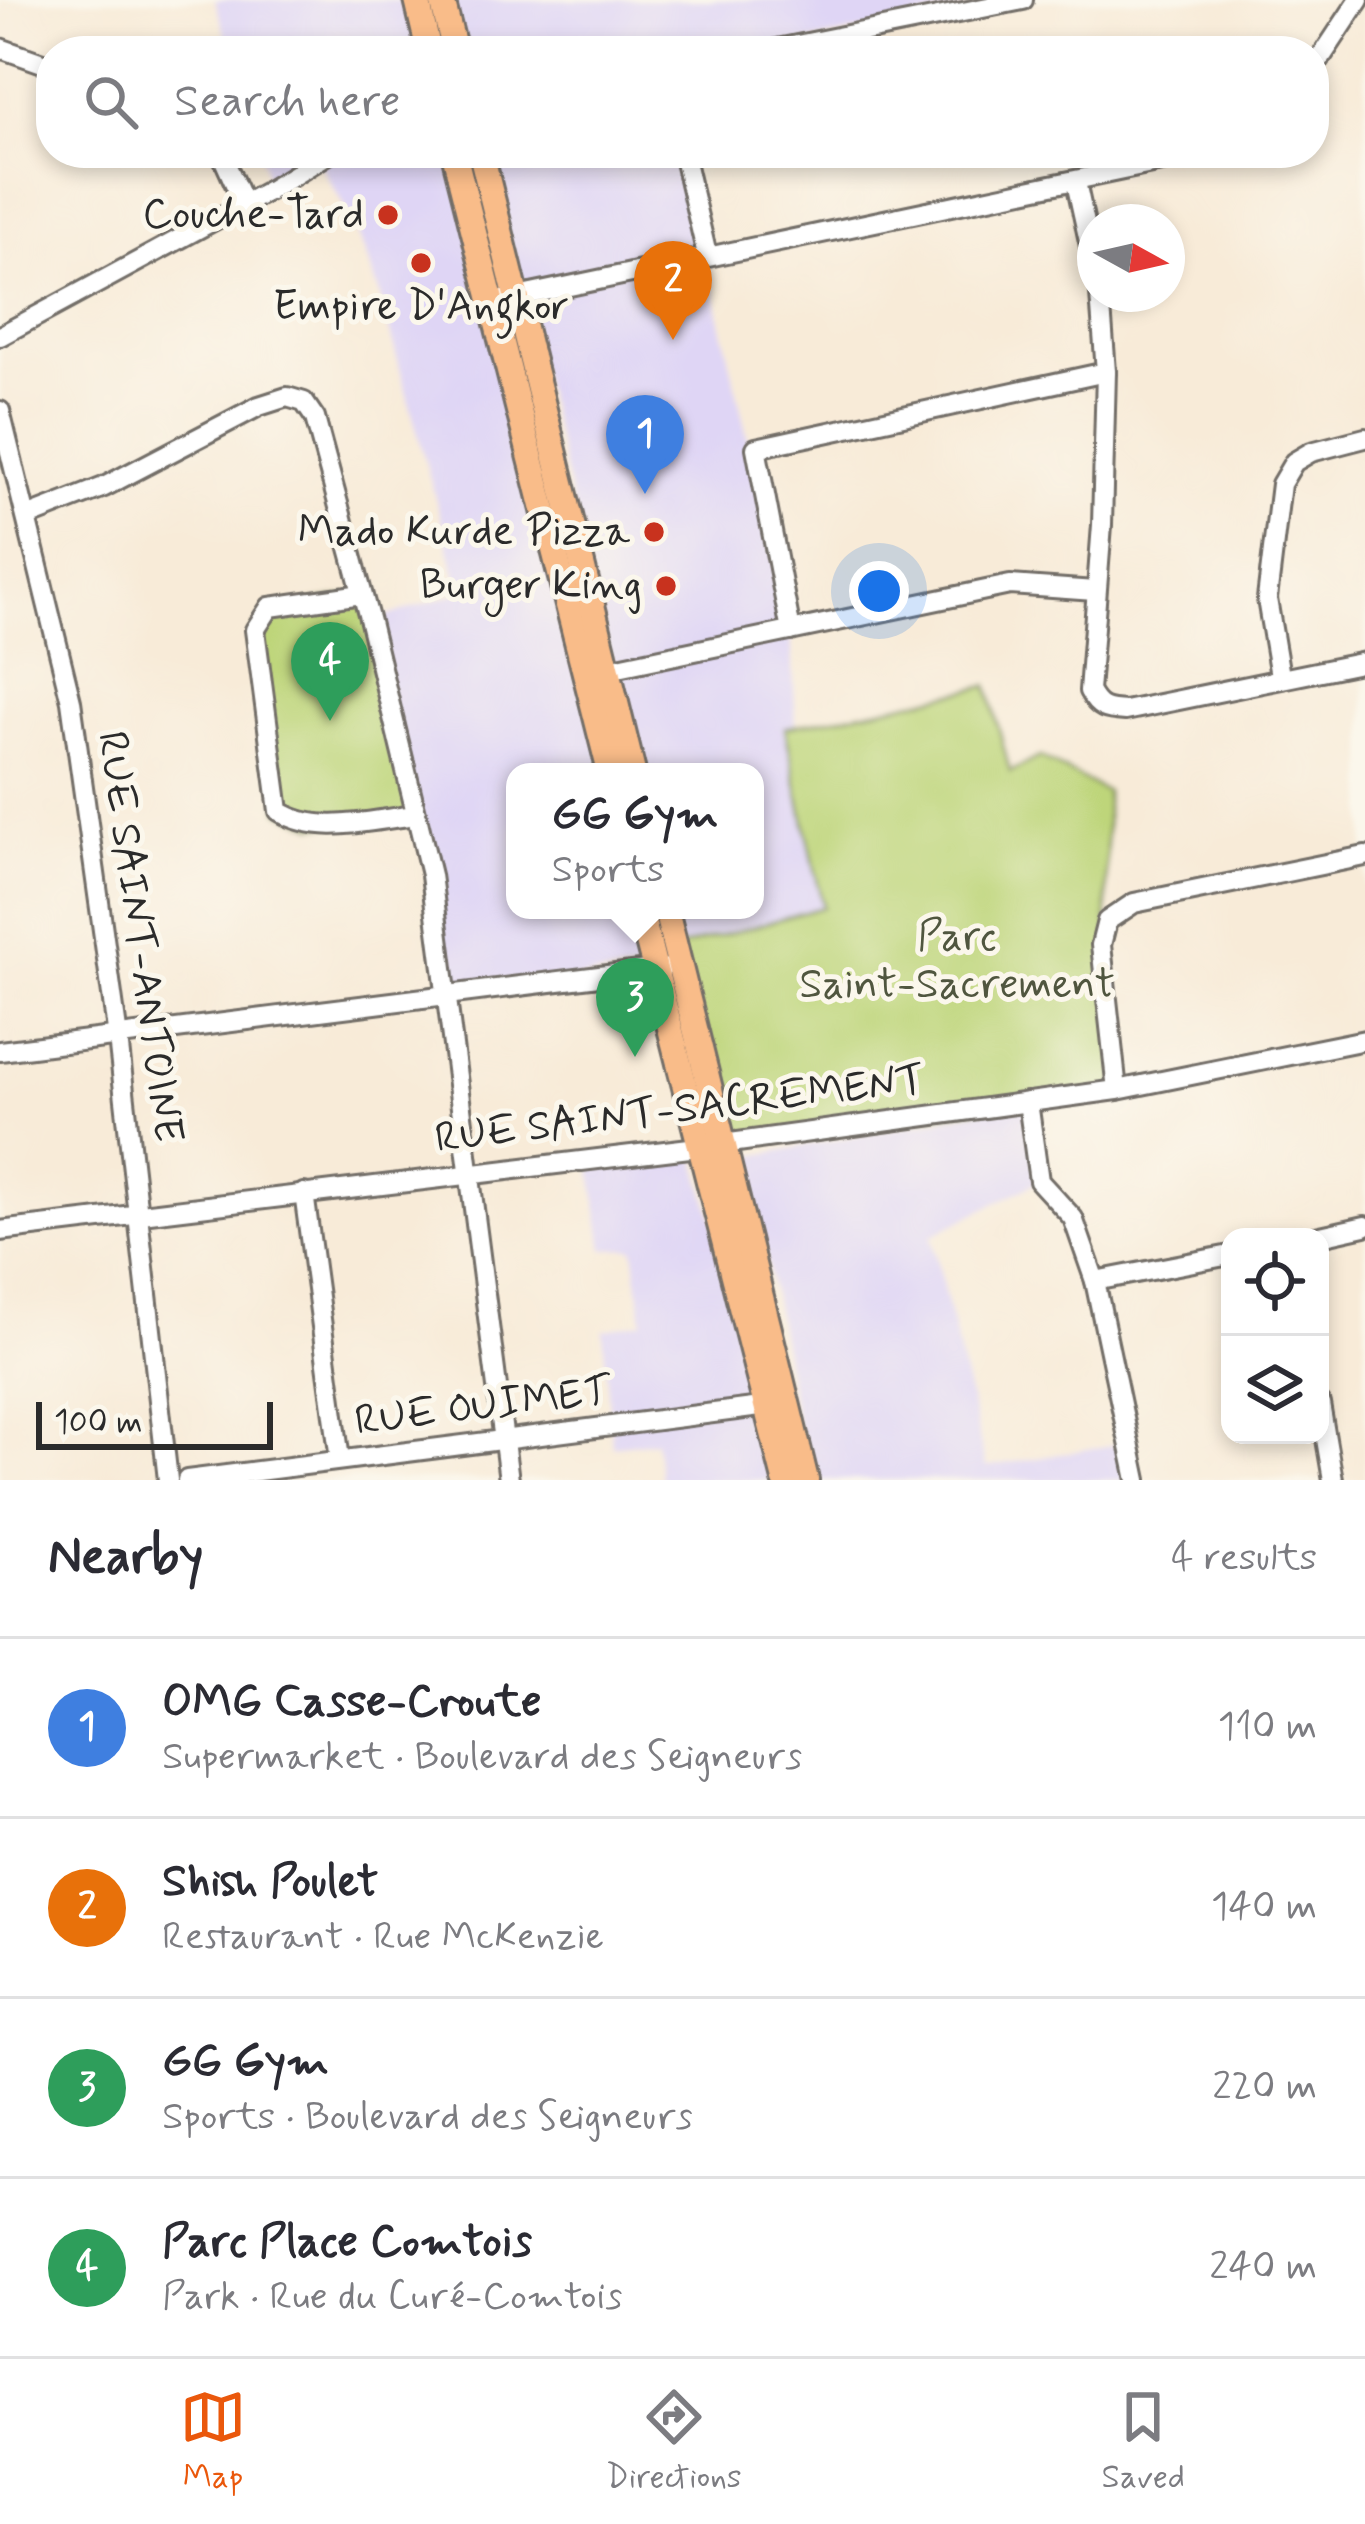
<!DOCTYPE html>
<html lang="en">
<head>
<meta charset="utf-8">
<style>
	body { margin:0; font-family:Mynerve,sans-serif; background:#f7f7f7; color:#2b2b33 }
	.controls { position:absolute; right:36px; bottom:36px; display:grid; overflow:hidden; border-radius:24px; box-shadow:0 6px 18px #0003 }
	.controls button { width:108px; height:108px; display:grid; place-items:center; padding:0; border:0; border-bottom:3px solid #e1e1e2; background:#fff; color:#2b2b33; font:60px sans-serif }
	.compass { position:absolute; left:1077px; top:204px; width:108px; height:108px; border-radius:50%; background:#fff; box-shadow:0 6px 18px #0003; rotate:98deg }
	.scale { position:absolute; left:36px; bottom:30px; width:237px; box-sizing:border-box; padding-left:12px; border:6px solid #2b2b2b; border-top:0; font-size:33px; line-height:42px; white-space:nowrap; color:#2b2b2b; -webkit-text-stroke:9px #fbf7ec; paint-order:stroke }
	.you { position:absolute; left:879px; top:591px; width:42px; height:42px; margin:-30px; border:9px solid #fff; border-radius:50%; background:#1a73e8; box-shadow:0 0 0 18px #1a73e833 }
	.badge { display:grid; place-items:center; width:78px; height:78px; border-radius:50%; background:#ea580c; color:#fff; font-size:39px; font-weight:700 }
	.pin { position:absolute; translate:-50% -99px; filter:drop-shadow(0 3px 6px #0008) }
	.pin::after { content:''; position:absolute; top:63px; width:42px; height:36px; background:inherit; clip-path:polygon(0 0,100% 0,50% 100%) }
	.popup { position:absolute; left:506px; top:763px; width:258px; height:156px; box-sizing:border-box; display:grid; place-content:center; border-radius:24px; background:#fff; filter:drop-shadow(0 3px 9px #0005); font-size:39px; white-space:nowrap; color:#7c7c81 }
	.popup b { font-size:45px; color:#2b2b33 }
	.popup::after { content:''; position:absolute; left:50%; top:100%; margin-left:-24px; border:24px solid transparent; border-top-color:#fff }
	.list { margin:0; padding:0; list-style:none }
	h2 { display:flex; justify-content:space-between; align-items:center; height:156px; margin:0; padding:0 48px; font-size:51px }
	h2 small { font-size:39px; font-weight:400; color:#7c7c81 }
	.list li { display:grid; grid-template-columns:78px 1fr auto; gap:36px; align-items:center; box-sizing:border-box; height:180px; padding:0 48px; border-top:3px solid #e1e1e2 }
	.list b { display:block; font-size:45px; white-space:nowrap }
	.list p { margin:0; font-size:39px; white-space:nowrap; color:#7c7c81 }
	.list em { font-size:39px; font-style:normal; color:#7c7c81 }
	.icon { flex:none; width:66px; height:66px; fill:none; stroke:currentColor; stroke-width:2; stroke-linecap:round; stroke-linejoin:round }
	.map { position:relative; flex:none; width:1365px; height:1480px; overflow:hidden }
	.search { position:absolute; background:#fff; box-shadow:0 6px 18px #0003; left:36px; right:36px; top:36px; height:132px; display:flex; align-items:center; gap:30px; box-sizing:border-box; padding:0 42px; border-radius:48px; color:#7c7c81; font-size:45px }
	.sheet { height:876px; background:#fff }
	nav { display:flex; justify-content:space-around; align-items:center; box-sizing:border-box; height:168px; border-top:3px solid #e1e1e2; background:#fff; font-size:33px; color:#7c7c81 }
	nav a { display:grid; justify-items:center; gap:6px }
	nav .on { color:#ea580c }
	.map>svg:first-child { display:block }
	.built { fill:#dfd5f5 }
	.green { fill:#bed57a; stroke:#748052; stroke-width:3 }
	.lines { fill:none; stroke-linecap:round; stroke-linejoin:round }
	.minor-casing { stroke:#736e68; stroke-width:24 }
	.major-casing { stroke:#736e68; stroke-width:30 }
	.minor { stroke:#fff; stroke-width:18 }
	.major { stroke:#f9bc89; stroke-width:24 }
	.poi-dot { fill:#c8321e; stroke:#fbf7ec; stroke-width:4.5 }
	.labels { text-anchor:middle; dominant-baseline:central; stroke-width:10; stroke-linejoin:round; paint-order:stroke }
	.poi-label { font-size:42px; fill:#2b2b2b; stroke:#fbf7ec; text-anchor:end }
	.street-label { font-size:42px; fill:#2b2b2b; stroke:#fbf7ec }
	.park-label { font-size:42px; fill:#50563f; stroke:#fbf7ec }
</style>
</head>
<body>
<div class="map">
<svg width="1365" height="1480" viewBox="0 0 1365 1480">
	<rect width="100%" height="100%" fill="#fbf7ec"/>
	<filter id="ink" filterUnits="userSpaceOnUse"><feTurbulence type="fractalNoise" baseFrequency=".00833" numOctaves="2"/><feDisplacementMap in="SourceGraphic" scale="24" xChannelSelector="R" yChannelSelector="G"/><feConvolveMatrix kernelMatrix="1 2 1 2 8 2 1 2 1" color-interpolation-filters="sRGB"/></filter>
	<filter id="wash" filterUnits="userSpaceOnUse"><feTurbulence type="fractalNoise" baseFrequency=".004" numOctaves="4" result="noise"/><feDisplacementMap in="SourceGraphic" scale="48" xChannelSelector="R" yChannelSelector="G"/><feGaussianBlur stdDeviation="2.7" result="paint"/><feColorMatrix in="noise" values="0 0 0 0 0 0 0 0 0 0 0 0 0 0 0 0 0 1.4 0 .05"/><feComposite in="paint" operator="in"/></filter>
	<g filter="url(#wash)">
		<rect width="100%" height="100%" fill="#f8ebd8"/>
		<g class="built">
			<polygon points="215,0 415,0 428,51 230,51"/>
			<polygon points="442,0 999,0 767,51 455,51"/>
			<polygon points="260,153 453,153 610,772 515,772 515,910 640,910 653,969 446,995 431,875 370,622 461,592 379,292 354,223 318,160 270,190"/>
			<polygon points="486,153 683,153 791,631 796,726 785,729 823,907 676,948 669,910 755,910 755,772 639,772"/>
			<polygon points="1028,1102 1039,1181 931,1236 986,1467 1129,1442 1137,1480 807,1480 748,1157"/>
			<polygon points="695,1156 785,1480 661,1480 655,1441 612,1446 603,1330 643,1321 634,1248 604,1249 591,1165"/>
		</g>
		<g class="green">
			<polygon points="362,594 416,815 315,826 279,811 255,630 270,607"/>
			<polygon points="988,686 1010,772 1040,757 1106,792 1107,921 1117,1090 723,1144 676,948 823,907 785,728"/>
		</g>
	</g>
	<g filter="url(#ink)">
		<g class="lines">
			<defs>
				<g id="minor">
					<polyline points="0,48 51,66"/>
					<polyline points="767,51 1023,0"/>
					<polyline points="1314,68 1359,0"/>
					<polyline points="221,153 244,204"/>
					<polyline points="683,153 707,255"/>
					<polyline points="1076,182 1095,269"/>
					<path d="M1100 294 1106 372 1102 525 1089 691C1098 709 1106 710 1125 711L1365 662"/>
					<polyline points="493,302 1204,153"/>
					<polyline points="0,336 270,190 330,153"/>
					<polyline points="0,411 71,701 118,1038 168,1480"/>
					<polyline points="27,517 104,487 259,406 287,397 304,402 315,418 370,622 431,875 509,1480"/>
					<path d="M362 594 270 607 255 630 279 811C318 836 371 820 416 815"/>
					<polyline points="791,631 756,448 1106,372"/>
					<polyline points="599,671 1010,585 1095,591"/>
					<polyline points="1280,676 1267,599 1281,484 1294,462 1311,452 1365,438"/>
					<polyline points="0,1051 663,968"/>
					<polyline points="1117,1090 1101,945 1107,921 1134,903 1365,856"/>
					<polyline points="1028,1102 1039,1181 1073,1218 1095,1281 1137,1480"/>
					<polyline points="304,1193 340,1460"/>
					<polyline points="0,1231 723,1144 1117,1090 1365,1040"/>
					<polyline points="1316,1237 1365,1226"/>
					<polyline points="1095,1281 1230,1255"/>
					<polyline points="1320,1404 1333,1480"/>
					<polyline points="187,1480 777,1405"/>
				</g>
				<g id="major">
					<polyline points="417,0 429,51"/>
					<polyline points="442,0 455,51"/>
					<polyline points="454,153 610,772"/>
					<polyline points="481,153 633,772"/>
					<polyline points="640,910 785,1480"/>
					<polyline points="666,910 806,1480"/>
				</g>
			</defs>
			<use href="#minor" class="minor-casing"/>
			<use href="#major" class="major-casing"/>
			<use href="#minor" class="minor"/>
			<use href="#major" class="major"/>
		</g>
	</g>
	<g class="poi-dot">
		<circle cx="388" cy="215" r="12"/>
		<circle cx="421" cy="263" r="12"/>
		<circle cx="654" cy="532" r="12"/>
		<circle cx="666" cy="586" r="12"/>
	</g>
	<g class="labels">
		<g class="poi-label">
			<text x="364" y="215">Couche-Tard</text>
			<text x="421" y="307" text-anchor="middle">Empire D'Angkor</text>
			<text x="630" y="532">Mado Kurde Pizza</text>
			<text x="642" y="586">Burger King</text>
		</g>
		<g class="street-label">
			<text transform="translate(139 937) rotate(82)">RUE SAINT-ANTOINE</text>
			<text transform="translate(680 1110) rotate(-7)">RUE SAINT-SACREMENT</text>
			<text transform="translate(483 1407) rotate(-7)">RUE OUIMET</text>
		</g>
		<g class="park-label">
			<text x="957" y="937">Parc<tspan x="957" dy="48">Saint-Sacrement</tspan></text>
		</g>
	</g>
</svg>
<div class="controls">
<button><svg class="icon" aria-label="locate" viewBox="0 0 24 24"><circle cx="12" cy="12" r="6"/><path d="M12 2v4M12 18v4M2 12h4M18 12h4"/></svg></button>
<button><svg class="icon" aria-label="layers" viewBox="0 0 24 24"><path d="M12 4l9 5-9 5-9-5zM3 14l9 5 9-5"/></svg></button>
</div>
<svg class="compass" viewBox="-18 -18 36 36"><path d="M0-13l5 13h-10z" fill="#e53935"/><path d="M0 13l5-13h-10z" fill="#7c7c81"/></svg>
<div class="scale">100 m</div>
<div class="you"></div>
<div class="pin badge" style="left:645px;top:494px;background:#3f7fe0">1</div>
<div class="pin badge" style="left:673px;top:340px;background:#e8710a">2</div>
<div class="pin badge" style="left:635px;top:1057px;background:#2e9e5b">3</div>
<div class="popup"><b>GG Gym</b>Sports</div>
<div class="pin badge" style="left:330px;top:721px;background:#2e9e5b">4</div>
<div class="search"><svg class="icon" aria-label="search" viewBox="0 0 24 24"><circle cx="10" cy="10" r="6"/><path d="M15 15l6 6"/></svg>Search here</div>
</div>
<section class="sheet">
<h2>Nearby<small>4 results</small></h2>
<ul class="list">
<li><span class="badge" style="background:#3f7fe0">1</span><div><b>OMG Casse-Croute</b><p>Supermarket · Boulevard des Seigneurs</p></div><em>110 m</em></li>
<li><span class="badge" style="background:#e8710a">2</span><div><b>Shish Poulet</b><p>Restaurant · Rue McKenzie</p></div><em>140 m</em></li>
<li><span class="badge" style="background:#2e9e5b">3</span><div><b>GG Gym</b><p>Sports · Boulevard des Seigneurs</p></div><em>220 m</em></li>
<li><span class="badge" style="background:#2e9e5b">4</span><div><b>Parc Place Comtois</b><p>Park · Rue du Curé-Comtois</p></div><em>240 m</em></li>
</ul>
</section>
<nav>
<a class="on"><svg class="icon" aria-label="map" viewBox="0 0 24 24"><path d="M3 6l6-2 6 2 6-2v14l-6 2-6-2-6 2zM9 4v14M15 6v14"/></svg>Map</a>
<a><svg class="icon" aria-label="directions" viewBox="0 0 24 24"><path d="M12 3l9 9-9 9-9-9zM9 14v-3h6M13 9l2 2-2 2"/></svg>Directions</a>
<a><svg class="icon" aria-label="saved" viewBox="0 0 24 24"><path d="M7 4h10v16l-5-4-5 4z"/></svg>Saved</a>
</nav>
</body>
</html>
